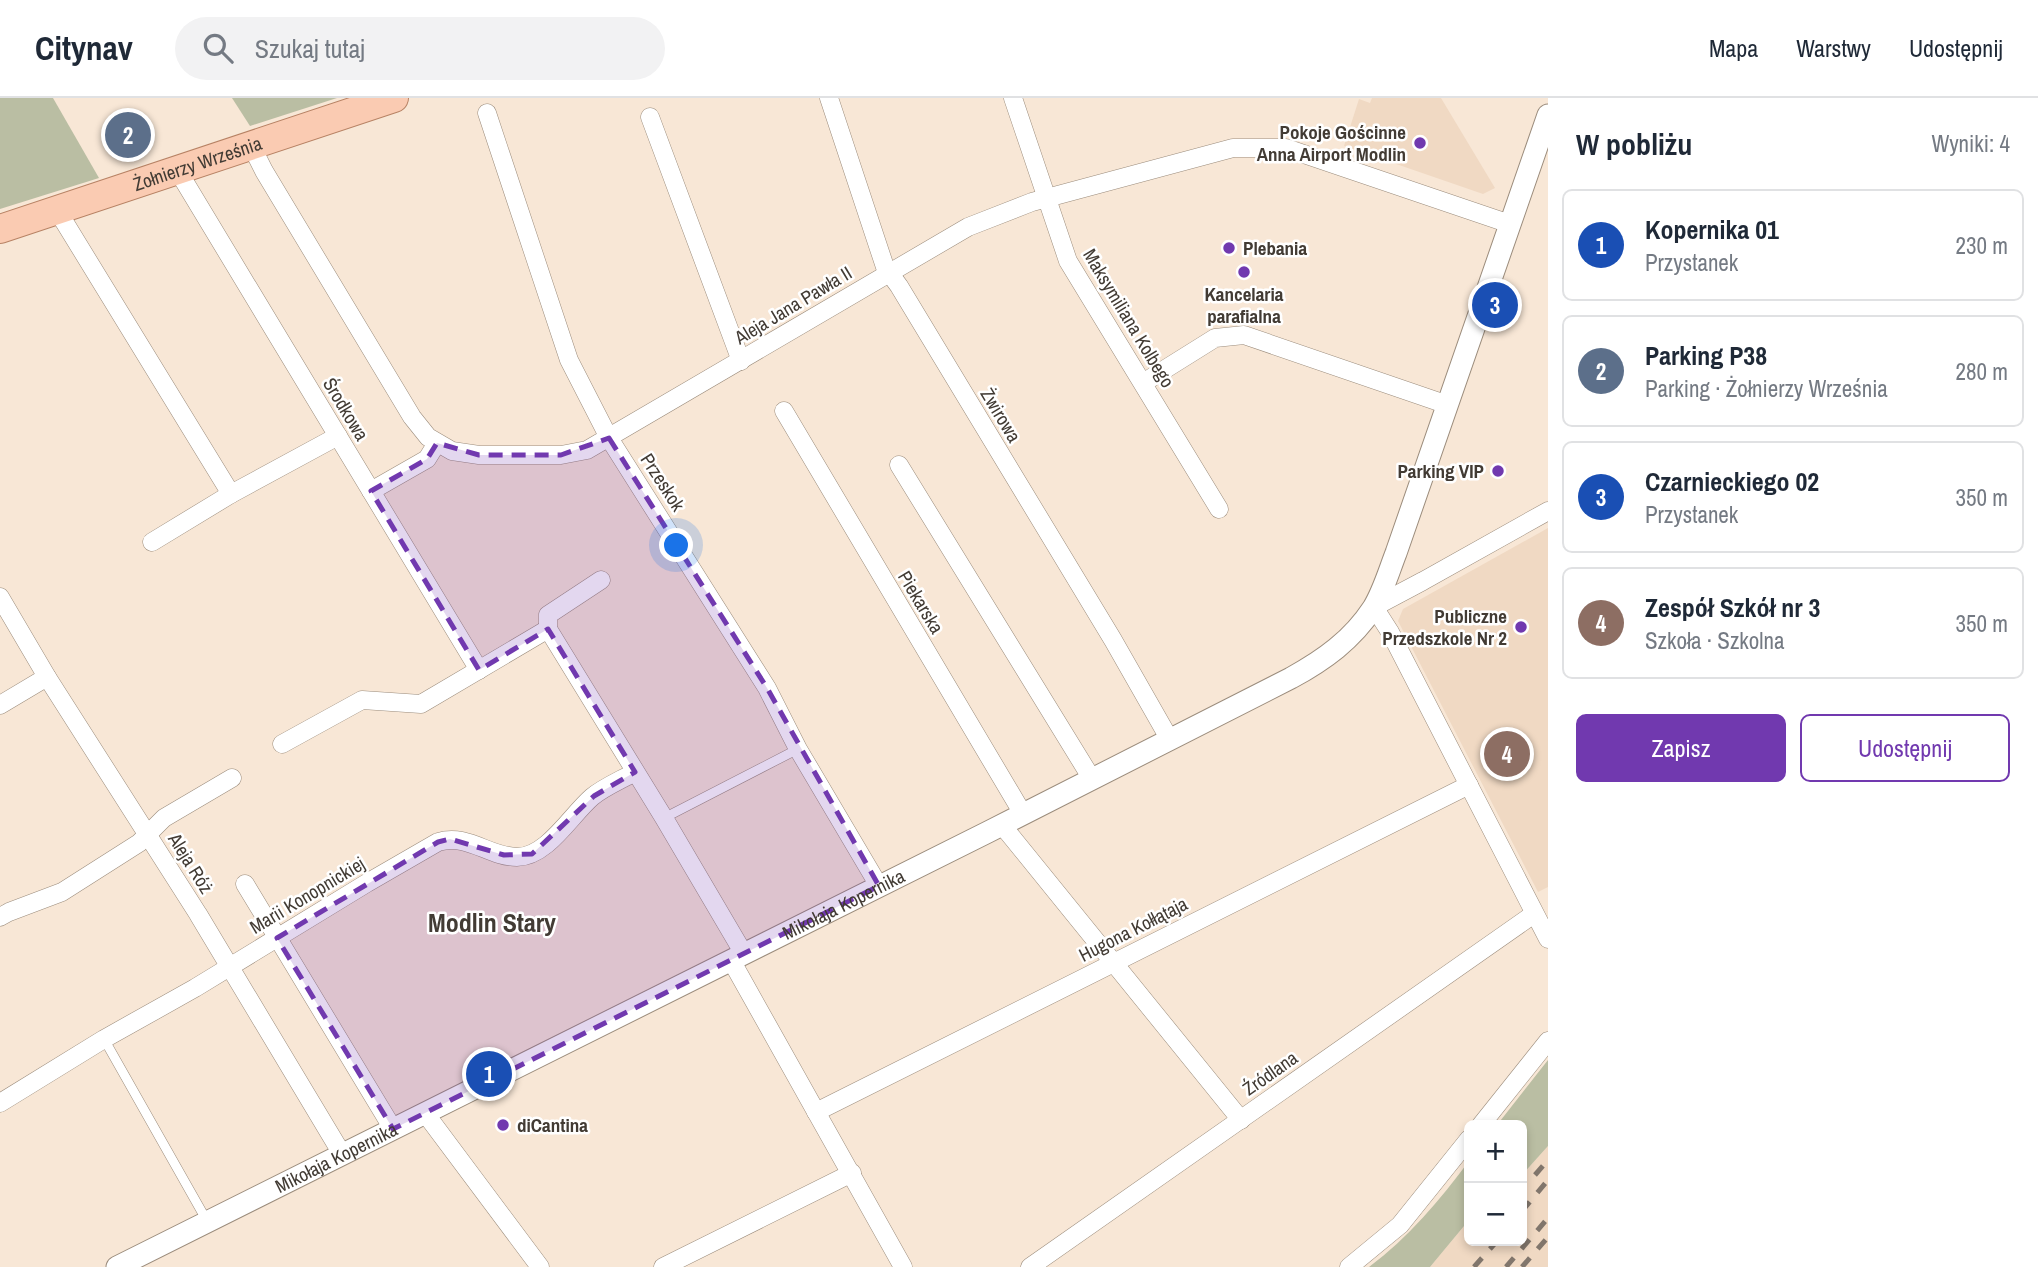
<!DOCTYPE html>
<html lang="pl">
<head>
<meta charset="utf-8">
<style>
	body { margin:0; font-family:"Archivo Narrow",sans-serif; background:#f2f2f3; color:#1f2937 }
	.controls { position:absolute; right:21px; bottom:21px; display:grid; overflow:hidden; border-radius:10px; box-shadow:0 4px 10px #0003 }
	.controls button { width:63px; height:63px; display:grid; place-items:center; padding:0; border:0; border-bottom:2px solid #e0e1e3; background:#fff; color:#1f2937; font:35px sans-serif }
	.you { position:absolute; left:677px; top:448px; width:24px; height:24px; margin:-18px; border:5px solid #fff; border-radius:50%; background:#1a73e8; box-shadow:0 0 0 10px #1a73e833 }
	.badge { display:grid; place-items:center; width:46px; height:46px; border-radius:50%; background:#7139af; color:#fff; font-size:23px; font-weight:700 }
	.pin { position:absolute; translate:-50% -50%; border:4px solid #fff; box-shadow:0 2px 7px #0006 }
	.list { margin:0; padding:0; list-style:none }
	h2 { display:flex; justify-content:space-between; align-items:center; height:91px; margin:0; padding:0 28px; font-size:30px }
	h2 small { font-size:23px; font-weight:400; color:#747a83 }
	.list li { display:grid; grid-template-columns:46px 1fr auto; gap:21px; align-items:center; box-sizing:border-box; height:112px; margin:0 14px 14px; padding:0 14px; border:2px solid #e0e1e3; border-radius:10px }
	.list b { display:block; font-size:26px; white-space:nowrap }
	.list p { margin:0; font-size:23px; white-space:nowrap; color:#747a83 }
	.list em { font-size:23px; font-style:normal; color:#747a83 }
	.actions { display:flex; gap:14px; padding:21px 28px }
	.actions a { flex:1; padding:16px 0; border:2px solid #7139af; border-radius:10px; text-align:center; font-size:24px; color:#7139af }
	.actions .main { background:#7139af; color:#fff }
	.icon { flex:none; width:38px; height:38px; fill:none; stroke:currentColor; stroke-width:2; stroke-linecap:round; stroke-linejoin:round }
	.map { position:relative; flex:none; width:1548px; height:1169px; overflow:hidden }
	header { display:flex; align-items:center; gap:42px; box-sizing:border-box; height:98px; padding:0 35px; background:#fff; border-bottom:2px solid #e0e1e3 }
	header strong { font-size:33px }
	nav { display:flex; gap:38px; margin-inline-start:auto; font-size:24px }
	.search { width:490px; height:63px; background:#f2f2f3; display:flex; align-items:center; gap:18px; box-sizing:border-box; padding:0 24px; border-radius:38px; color:#747a83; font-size:26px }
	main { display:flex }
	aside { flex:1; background:#fff }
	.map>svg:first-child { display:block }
	.built { fill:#f0d9c3 }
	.grass { fill:#babea3 }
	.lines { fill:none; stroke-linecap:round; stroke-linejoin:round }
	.service-casing { stroke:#9b8c7c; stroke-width:10 }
	.minor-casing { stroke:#9b8c7c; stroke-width:19 }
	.tertiary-casing { stroke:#9b8c7c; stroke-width:23 }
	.primary-casing { stroke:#b78264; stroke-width:30 }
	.service { stroke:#fff; stroke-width:9 }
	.minor { stroke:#fff; stroke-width:18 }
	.tertiary { stroke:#fff; stroke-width:21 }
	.primary { stroke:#facbb2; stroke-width:28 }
	.rail { stroke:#81766c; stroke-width:5; stroke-dasharray:12 12; stroke-linecap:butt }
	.marked { fill:#7139af; fill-opacity:0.2; stroke:#7139af; stroke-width:5; stroke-dasharray:14 9; stroke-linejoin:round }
	.poi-dot { fill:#7139af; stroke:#fff; stroke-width:2.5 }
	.labels { text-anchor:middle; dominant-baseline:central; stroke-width:5; stroke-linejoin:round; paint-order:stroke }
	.poi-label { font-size:19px; font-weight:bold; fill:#423b34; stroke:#fff; text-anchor:end }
	.street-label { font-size:19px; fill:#423b34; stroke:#fff }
	.district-label { font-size:26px; font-weight:bold; fill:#423b34; stroke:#fff }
</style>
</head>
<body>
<header>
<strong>Citynav</strong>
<div class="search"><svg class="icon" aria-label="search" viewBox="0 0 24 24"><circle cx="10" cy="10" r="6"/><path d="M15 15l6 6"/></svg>Szukaj tutaj</div>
<nav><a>Mapa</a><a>Warstwy</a><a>Udostępnij</a></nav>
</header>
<main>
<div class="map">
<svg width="1548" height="1169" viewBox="0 0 1548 1169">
	<rect width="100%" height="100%" fill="#f8e7d6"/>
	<g class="built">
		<polygon points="1372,0 1441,0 1495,90 1483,96 1344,48 1359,1 1370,5"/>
		<polygon points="1548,430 1548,789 1538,794 1398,523 1403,511"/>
		<polygon points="1548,1048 1548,1169 1430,1169 1469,1122 1469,1143 1522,1143 1522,1077"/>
	</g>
	<g class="grass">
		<polygon points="0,0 53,0 99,80 0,111"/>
		<polygon points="232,0 337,0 250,28"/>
		<polygon points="1548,962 1548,1048 1522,1077 1522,1027 1497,1027"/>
		<path d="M1469 1063V1122L1430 1169H1369C1408 1140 1440 1102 1469 1063Z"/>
	</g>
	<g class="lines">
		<defs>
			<g id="service">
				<polyline points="664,720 798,651"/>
				<polyline points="104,941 207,1123"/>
			</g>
			<g id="minor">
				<polyline points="829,0 885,169 899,188 1113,542 1170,642"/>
				<polyline points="1013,0 1068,163 1219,411"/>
				<polyline points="487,15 569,262 609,340 767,590 798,651 879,788"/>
				<polyline points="650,19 741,263"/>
				<polyline points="251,47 264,73 412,319 428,339 452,353 479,357 561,357 587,352 968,129 1032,104 1233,50 1286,50 1510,126"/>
				<polyline points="178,73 479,572"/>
				<polyline points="57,112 231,396"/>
				<polyline points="1143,285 1215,240 1244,237 1448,307"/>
				<polyline points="784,313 1023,716"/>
				<polyline points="899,367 1092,681"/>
				<polyline points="371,393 427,361 437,345"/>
				<polyline points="1548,413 1423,483 1374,509 1390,534 1548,841"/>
				<polyline points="152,444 231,396 338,338"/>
				<polyline points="601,482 548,517 548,531 664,720 744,856"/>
				<polyline points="0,499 47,579 198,816 342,1056"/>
				<polyline points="0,607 47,579"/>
				<polyline points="282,646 362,602 421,606 548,531"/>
				<polyline points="1002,727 1241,1022"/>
				<polyline points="245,786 393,1031"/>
				<polyline points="0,819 9,814 62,794 139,745 164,720 232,680"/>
				<polyline points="731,862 903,1169"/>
				<path d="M0 1005 104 941 195 890 367 785 438 744C468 735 489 759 517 759 547 759 571 717 592 699 604 689 621 682 635 674"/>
				<polyline points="816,1014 1469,687"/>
				<polyline points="425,1015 540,1169"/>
				<polyline points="1481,1027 1548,943"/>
				<polyline points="663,1169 852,1075"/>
				<polyline points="1030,1169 1534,816"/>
				<polyline points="1349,1169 1400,1127 1469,1041"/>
			</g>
			<g id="tertiary">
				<path id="s1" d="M117 1169 988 734 1291 580C1324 562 1352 542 1373 510 1383 494 1389 473 1396 455L1548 17"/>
			</g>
			<g id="primary">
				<path id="s2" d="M0 131 394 0"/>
			</g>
		</defs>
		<use href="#service" class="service-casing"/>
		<use href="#minor" class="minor-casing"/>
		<use href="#tertiary" class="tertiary-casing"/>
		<use href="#primary" class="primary-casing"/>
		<use href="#service" class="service"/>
		<use href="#minor" class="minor"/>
		<use href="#tertiary" class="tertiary"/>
		<use href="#primary" class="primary"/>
		<g class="rail">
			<polyline points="1535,1077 1548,1062"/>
			<polyline points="1522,1113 1548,1082"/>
			<polyline points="1474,1169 1497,1143"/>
			<polyline points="1506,1169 1548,1120"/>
			<polyline points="1522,1169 1548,1139"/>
		</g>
	</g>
	<path class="marked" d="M609 340 767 590 879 788 393 1031 277 840 438 744 450 741 504 757 532 756 594 698 635 674 548 531 479 572 371 393 427 361 437 345 479 357H561Z"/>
	<g class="poi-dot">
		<circle cx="1420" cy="45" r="7"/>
		<circle cx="1229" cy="150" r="7"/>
		<circle cx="1244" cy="174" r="7"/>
		<circle cx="1498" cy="373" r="7"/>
		<circle cx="1521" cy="529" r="7"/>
		<circle cx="503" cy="1027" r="7"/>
	</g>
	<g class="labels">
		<g class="poi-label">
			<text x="1406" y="34">Pokoje Gościnne<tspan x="1406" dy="22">Anna Airport Modlin</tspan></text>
			<text x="1243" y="150" text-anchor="start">Plebania</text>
			<text x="1244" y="196" text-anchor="middle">Kancelaria<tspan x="1244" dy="22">parafialna</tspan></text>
			<text x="1484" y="373">Parking VIP</text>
			<text x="1507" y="518">Publiczne<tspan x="1507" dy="22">Przedszkole Nr 2</tspan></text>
			<text x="517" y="1027" text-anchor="start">diCantina</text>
		</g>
		<g class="street-label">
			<text stroke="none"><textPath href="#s2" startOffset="208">Żołnierzy Września</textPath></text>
			<text transform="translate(793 207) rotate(-31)">Aleja Jana Pawła II</text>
			<text transform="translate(1129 220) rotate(59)">Maksymiliana Kolbego</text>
			<text transform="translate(346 311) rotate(59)">Środkowa</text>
			<text transform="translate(1001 317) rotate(59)">Żwirowa</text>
			<text transform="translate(663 384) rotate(57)">Przeskok</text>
			<text transform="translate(921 504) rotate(59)">Piekarska</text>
			<text transform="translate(191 765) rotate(58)">Aleja Róż</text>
			<text transform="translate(307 797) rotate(-31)">Marii Konopnickiej</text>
			<text stroke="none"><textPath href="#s1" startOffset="812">Mikołaja Kopernika</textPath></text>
			<text transform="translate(1133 831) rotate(-27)">Hugona Kołłątaja</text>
			<text transform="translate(1270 975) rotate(-35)">Źródlana</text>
			<text stroke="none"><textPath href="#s1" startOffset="245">Mikołaja Kopernika</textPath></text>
		</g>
		<g class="district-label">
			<text x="492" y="824">Modlin Stary</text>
		</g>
	</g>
</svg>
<div class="controls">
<button>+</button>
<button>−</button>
</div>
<div class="you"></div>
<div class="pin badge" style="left:489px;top:976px;background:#1a4fb4">1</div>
<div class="pin badge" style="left:128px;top:37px;background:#5c6f8a">2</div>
<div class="pin badge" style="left:1495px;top:207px;background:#1a4fb4">3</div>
<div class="pin badge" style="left:1507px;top:656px;background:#8d6e63">4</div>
</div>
<aside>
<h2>W pobliżu<small>Wyniki: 4</small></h2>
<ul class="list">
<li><span class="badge" style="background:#1a4fb4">1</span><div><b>Kopernika 01</b><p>Przystanek</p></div><em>230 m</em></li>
<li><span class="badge" style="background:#5c6f8a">2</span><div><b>Parking P38</b><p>Parking · Żołnierzy Września</p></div><em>280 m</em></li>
<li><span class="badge" style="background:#1a4fb4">3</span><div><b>Czarnieckiego 02</b><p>Przystanek</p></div><em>350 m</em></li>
<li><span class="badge" style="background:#8d6e63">4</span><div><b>Zespół Szkół nr 3</b><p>Szkoła · Szkolna</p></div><em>350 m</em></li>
</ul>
<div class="actions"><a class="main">Zapisz</a><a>Udostępnij</a></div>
</aside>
</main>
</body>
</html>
